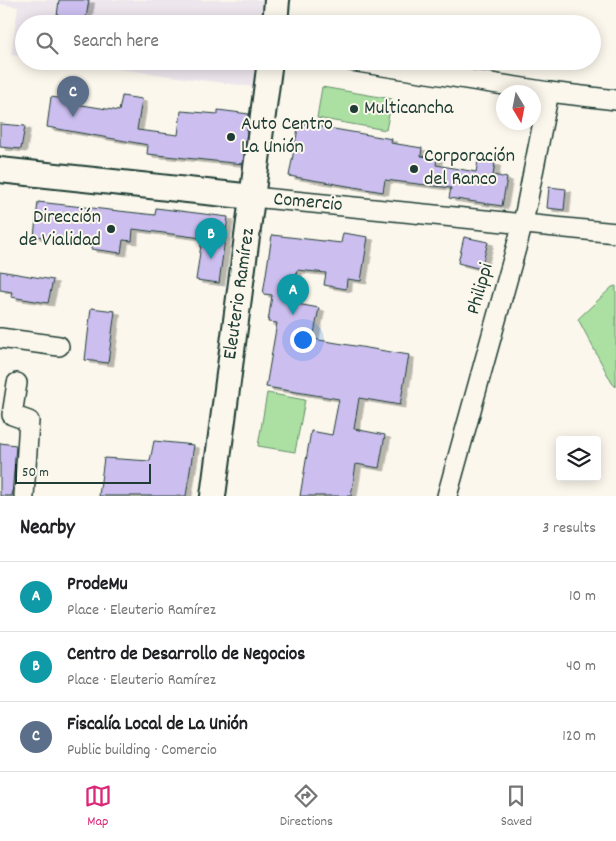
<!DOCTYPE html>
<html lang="en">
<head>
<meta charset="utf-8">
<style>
	body { margin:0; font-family:Dekko,sans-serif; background:#f2f2f2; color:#202124 }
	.controls { position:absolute; right:15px; bottom:15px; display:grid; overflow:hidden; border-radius:5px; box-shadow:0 2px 12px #0003 }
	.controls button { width:45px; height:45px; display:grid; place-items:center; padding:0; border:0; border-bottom:1px solid #e0e0e0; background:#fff; color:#202124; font:25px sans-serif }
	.compass { position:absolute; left:496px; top:85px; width:45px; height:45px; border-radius:50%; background:#fff; box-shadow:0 2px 12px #0003; rotate:170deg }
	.scale { position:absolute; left:15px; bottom:12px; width:136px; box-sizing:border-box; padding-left:5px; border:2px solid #1f3d34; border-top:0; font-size:14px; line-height:18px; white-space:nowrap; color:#1f3d34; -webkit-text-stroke:4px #fbf7ec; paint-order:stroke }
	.you { position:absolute; left:302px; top:339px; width:18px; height:18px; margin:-12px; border:4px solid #fff; border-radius:50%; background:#1a73e8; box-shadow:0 0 0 8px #1a73e833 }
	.badge { display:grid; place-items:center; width:32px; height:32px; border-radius:50%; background:#db2777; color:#fff; font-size:16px; font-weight:700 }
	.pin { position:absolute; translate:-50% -41px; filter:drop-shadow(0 1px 2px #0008) }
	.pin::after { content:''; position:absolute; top:26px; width:18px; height:15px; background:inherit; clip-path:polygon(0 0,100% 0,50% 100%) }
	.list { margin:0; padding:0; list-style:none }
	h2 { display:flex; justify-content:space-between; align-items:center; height:65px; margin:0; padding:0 20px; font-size:21px }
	h2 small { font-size:16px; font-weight:400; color:#757577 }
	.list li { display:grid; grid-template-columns:32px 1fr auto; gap:15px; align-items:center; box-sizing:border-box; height:70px; padding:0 20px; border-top:1px solid #e0e0e0 }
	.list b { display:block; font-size:19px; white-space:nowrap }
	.list p { margin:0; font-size:16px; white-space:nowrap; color:#757577 }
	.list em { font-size:16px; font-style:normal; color:#757577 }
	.icon { flex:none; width:28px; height:28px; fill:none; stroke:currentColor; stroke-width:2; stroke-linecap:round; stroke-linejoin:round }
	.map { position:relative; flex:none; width:616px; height:496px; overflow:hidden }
	.search { position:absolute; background:#fff; box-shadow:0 2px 12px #0003; left:15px; right:15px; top:15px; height:55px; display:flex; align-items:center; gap:12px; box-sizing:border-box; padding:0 18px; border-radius:28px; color:#757577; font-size:19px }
	.sheet { height:275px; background:#fff }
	nav { display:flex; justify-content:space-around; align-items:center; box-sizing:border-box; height:70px; border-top:1px solid #e0e0e0; background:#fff; font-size:14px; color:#757577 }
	nav a { display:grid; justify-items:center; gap:2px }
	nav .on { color:#db2777 }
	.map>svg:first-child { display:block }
	.built { fill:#ede6ed }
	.green { fill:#abe0a2; stroke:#658e6b }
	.building { fill:#ccbff0; stroke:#1f3d34; filter:url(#shadow) }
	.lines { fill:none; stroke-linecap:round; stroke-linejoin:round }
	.minor-casing { stroke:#1f3d34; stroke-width:22 }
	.major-casing { stroke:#1f3d34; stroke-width:28 }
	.minor { stroke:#fbf7ec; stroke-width:19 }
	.major { stroke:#fbf7ec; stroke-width:24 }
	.poi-dot { fill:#1f3d34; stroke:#fbf7ec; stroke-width:2 }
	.labels { text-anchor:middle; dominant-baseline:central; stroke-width:4; stroke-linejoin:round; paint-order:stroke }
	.poi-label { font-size:20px; fill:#1f3d34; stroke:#fbf7ec; text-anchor:start }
	.street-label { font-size:20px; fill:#1f3d34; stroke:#fbf7ec }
</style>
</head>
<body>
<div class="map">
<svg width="616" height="496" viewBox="0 0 616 496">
	<defs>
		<filter id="shadow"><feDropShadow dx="5.5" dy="3" stdDeviation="0" flood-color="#0004"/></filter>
	</defs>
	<rect width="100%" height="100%" fill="#fbf7ec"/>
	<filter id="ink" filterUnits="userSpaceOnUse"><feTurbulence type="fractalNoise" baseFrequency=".02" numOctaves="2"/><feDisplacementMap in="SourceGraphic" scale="10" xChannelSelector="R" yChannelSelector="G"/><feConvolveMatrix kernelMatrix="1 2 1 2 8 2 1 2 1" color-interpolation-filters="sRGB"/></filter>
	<g filter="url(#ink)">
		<g class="built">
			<polygon points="0,0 266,0 262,24 24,24 24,57 11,55 18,7 0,4"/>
			<polygon points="58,61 257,61 254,87"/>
		</g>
		<g class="green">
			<polygon points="322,87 392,99 386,130 317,118"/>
			<polygon points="616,286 616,387 612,383 578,319 612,287"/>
			<polygon points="267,393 305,400 295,452 258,446"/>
		</g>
		<g class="building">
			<polygon points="59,0 89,0 85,24 56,24"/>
			<polygon points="122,96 142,99 137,130 178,135 181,111 218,114 218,110 249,114 243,164 147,154 148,145 47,127 51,97 71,100 70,103 119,111"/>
			<polygon points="299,123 392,139 391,143 422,148 421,156 437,158 436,165 476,172 478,161 495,163 493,175 507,178 502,206 449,198 451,188 385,180 383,192 289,176"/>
			<polygon points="0,124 25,126 21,149 0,147"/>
			<polygon points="549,187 566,189 564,210 547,208"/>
			<polygon points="38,202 155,215 156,208 228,217 219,283 196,280 202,238 133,229 132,241 123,240 121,253 91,249 92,242 34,236"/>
			<polygon points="343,233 368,237 361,281 347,279 346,289 324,285 326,273 297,270 292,303 319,308 313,339 409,355 400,405 359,398 354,429 385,435 379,468 356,464 351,496 300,496 311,431 332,435 339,399 266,387 277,323 268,322 272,295 263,294 272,235 341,243"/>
			<polygon points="464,237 488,242 481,269 458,263"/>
			<polygon points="0,271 53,280 48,303 11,297 12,292 0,290"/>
			<polygon points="91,308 115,311 108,363 85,360"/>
			<polygon points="154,441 194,445 186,496 99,496 104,458 150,461"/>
			<polygon points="0,443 16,445 12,496 0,496"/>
		</g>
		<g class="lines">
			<defs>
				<g id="minor">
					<polyline points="351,61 549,92 616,100"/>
					<polyline points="253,197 616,233"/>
					<polyline points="0,338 59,346"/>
					<polyline points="17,383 12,415 29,421 24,496"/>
					<polyline points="447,496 523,223 549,92"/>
				</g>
				<g id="major">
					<polyline points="275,24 277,0"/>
					<polyline points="0,170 253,197"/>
					<polyline points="213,496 270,61"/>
				</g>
			</defs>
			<use href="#minor" class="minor-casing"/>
			<use href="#major" class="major-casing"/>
			<use href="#minor" class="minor"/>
			<use href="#major" class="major"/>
		</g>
	</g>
	<g class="poi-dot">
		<circle cx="354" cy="109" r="5"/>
		<circle cx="231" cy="137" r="5"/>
		<circle cx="414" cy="169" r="5"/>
		<circle cx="111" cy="229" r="5"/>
	</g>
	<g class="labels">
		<g class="poi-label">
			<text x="364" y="109">Multicancha</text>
			<text x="241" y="125">Auto Centro<tspan x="241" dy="23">La Unión</tspan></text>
			<text x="424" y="157">Corporación<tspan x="424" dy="23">del Ranco</tspan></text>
			<text x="101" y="218" text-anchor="end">Dirección<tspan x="101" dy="23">de Vialidad</tspan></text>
		</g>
		<g class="street-label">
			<text transform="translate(308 203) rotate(5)">Comercio</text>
			<text transform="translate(481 289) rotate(-74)">Philippi</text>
			<text transform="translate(240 294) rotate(-82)">Eleuterio Ramírez</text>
		</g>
	</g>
</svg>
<div class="controls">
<button><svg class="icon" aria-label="layers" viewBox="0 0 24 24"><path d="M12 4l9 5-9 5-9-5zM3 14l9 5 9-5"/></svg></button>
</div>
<svg class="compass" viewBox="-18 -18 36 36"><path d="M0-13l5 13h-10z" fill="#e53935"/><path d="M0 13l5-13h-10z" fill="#757577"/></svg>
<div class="scale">50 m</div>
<div class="you"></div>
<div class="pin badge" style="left:293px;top:315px;background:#0f9aa8">A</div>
<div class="pin badge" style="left:211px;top:259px;background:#0f9aa8">B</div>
<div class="pin badge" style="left:73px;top:117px;background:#5c6f8a">C</div>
<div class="search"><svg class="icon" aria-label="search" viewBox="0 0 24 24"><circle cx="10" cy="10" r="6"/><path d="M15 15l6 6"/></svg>Search here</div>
</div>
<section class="sheet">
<h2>Nearby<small>3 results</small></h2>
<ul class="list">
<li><span class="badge" style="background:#0f9aa8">A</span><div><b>ProdeMu</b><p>Place · Eleuterio Ramírez</p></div><em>10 m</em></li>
<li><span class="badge" style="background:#0f9aa8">B</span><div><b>Centro de Desarrollo de Negocios</b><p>Place · Eleuterio Ramírez</p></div><em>40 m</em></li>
<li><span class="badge" style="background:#5c6f8a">C</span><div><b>Fiscalía Local de La Unión</b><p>Public building · Comercio</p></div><em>120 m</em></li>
</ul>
</section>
<nav>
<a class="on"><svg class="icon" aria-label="map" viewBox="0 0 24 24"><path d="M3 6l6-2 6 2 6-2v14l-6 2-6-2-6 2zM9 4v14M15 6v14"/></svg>Map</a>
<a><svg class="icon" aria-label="directions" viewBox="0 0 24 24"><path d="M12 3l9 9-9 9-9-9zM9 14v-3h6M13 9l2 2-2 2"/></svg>Directions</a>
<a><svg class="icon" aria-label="saved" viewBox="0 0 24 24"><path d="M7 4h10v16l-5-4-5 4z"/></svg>Saved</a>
</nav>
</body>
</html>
